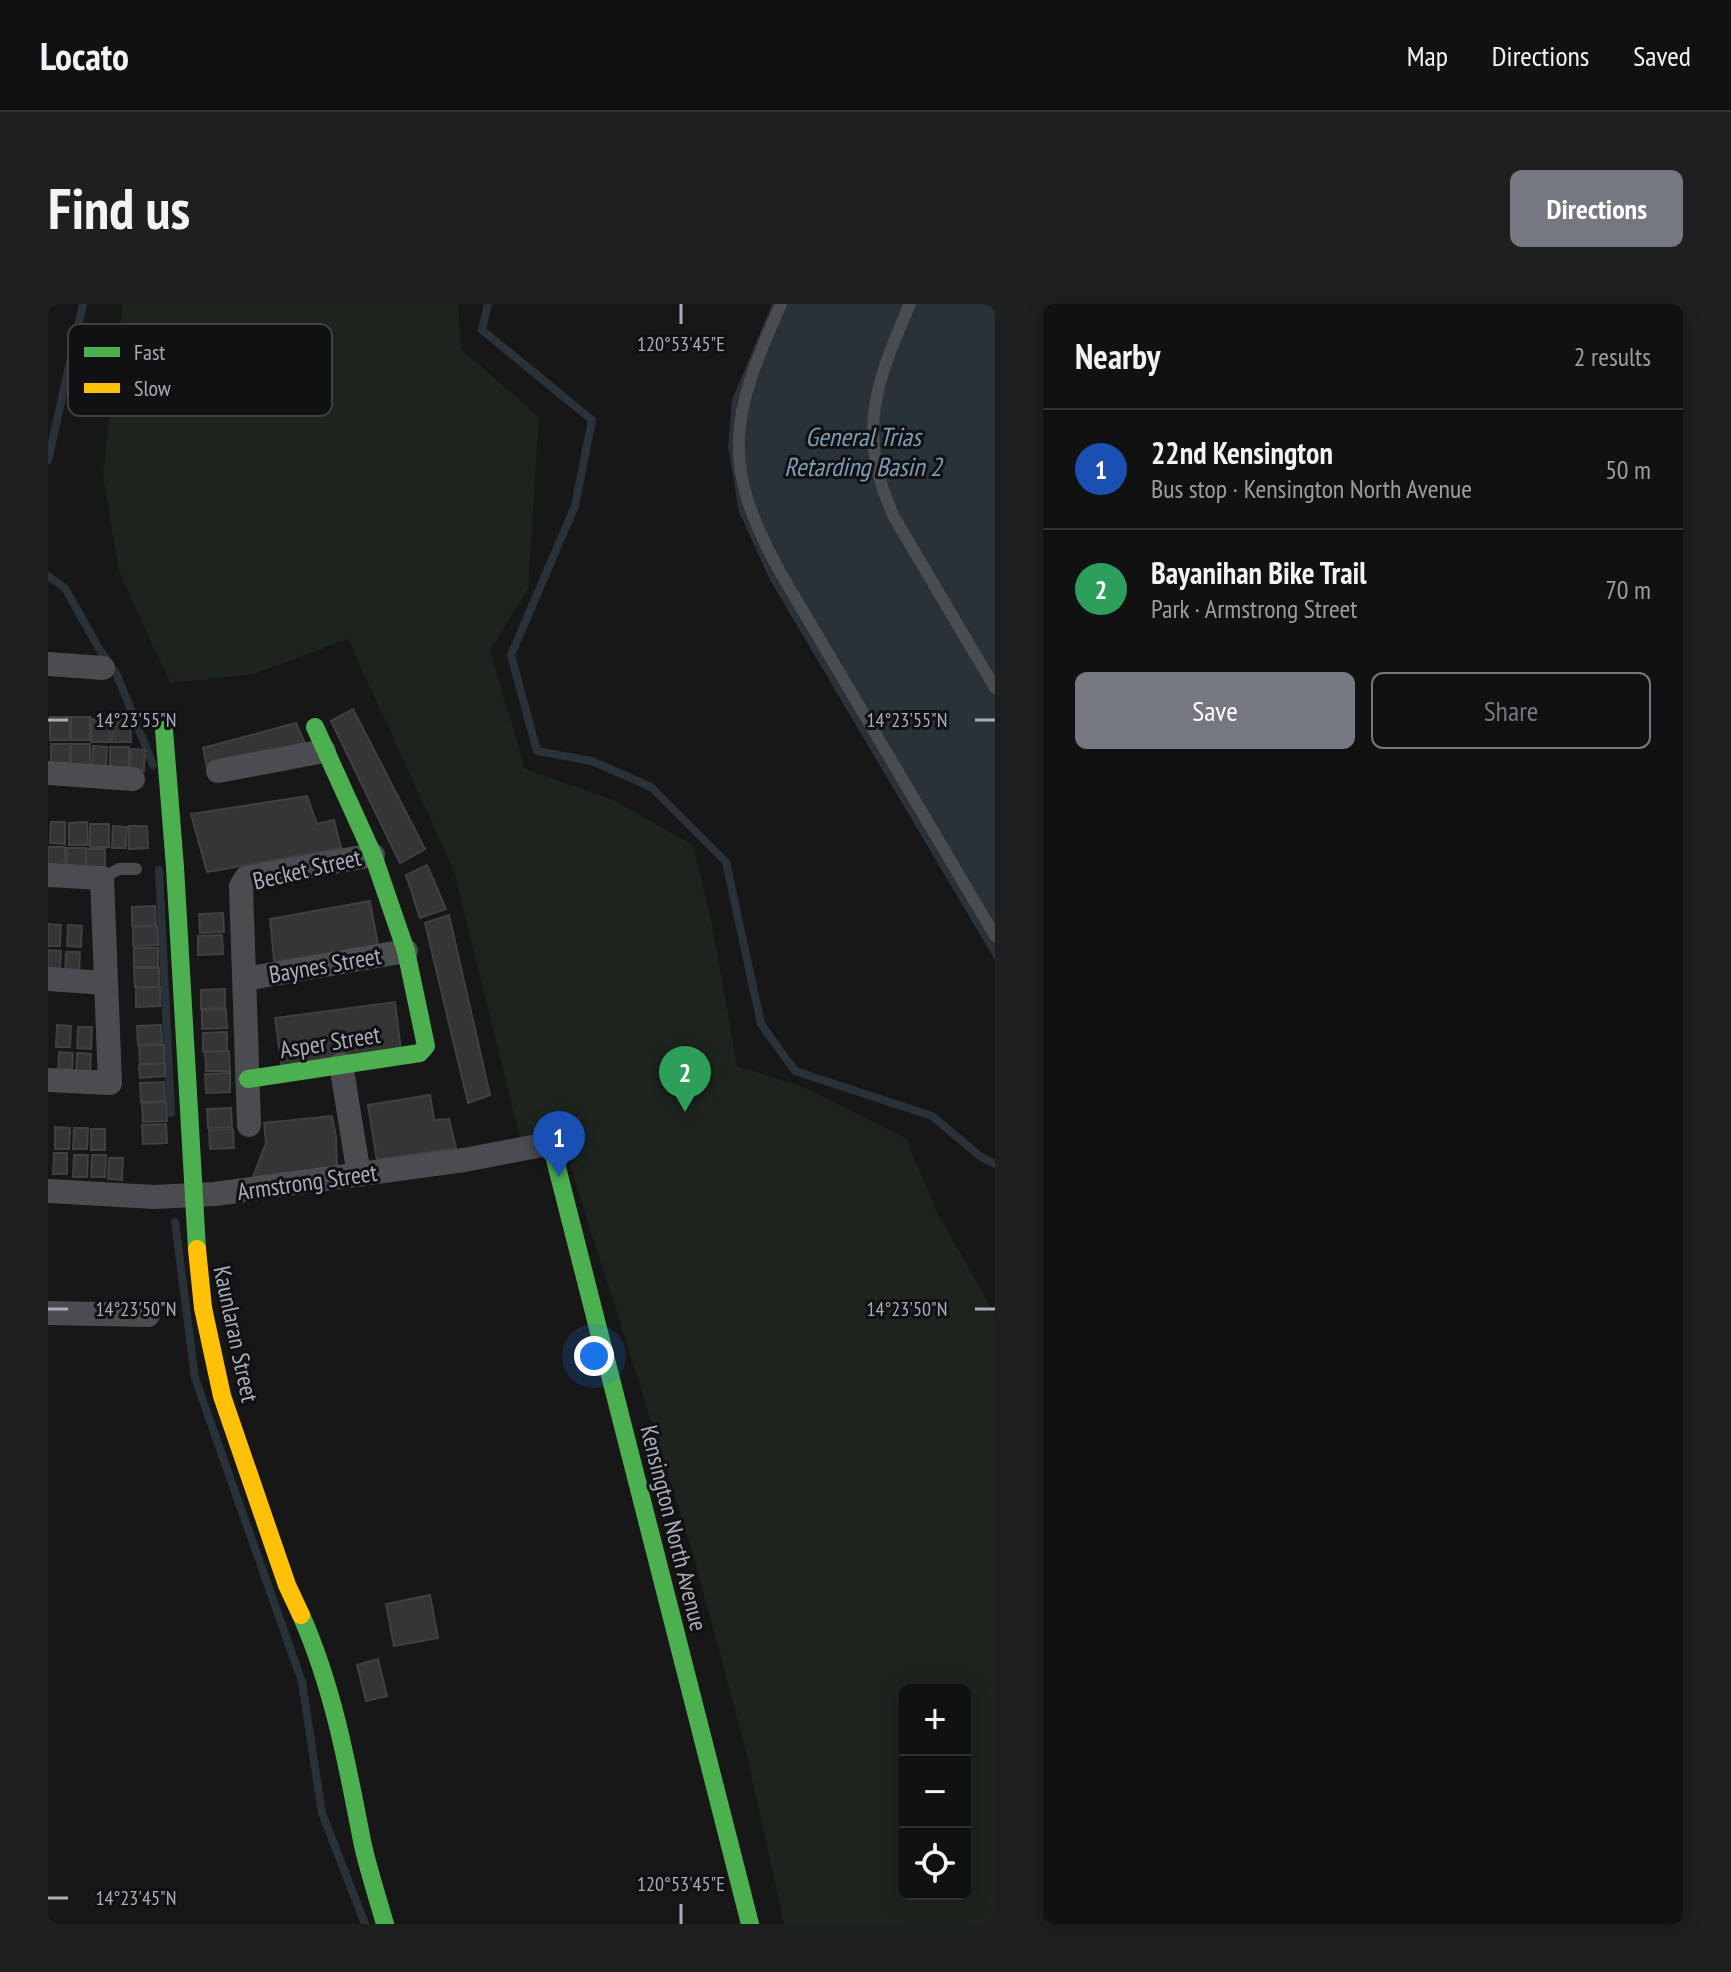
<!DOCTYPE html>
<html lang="en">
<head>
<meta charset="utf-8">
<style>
	body { margin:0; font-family:"PT Sans Narrow",sans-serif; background:#1e1f1f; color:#f1f3f6 }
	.controls { position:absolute; right:24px; bottom:24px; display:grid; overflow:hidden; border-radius:12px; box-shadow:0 4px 20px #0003 }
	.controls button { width:72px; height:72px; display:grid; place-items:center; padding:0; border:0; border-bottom:2px solid #303131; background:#111; color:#f1f3f6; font:40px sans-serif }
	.you { position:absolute; left:546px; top:1052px; width:28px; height:28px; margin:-20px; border:6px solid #fff; border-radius:50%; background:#1a73e8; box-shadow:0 0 0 12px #1a73e833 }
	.badge { display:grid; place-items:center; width:52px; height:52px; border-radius:50%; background:#757880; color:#fff; font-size:26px; font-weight:700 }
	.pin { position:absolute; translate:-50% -66px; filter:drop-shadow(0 2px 4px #0008) }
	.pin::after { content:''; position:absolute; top:42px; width:28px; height:24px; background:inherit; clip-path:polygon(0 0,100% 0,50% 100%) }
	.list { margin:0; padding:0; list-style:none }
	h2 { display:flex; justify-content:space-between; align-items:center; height:104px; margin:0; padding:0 32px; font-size:34px }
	h2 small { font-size:26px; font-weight:400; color:#9c9d9f }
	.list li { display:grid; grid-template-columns:52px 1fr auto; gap:24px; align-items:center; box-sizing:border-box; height:120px; padding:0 32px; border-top:2px solid #303131 }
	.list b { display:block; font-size:30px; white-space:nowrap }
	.list p { margin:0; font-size:26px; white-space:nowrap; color:#9c9d9f }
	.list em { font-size:26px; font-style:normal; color:#9c9d9f }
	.actions { display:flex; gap:16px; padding:24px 32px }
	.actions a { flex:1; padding:18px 0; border:2px solid #757880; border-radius:12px; text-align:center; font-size:28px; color:#757880 }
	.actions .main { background:#757880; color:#fff }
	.icon { flex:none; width:44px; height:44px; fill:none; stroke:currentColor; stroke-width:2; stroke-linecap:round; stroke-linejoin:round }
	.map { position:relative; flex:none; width:947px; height:1620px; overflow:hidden; border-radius:12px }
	header { display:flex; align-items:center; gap:48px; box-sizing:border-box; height:112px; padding:0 40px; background:#111; border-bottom:2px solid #303131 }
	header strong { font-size:38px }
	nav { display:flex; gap:44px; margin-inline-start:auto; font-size:28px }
	.intro { display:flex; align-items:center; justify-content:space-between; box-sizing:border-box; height:192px; padding:0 48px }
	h1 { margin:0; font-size:56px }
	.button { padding:20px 36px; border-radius:12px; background:#757880; color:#fff; font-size:28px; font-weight:700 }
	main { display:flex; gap:48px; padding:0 48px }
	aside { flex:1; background:#111; border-radius:12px; box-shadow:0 4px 20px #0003 }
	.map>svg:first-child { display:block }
	.green { fill:#1d241e; fill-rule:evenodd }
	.water { fill:#2a3239 }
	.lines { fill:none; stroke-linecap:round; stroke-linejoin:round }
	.stream { stroke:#2a3239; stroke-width:8 }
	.building { fill:#353536; stroke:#3f4043; stroke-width:2 }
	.lane { stroke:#4b4c50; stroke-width:12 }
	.street { stroke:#4b4c50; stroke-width:24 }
	.fast { stroke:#4caf50; stroke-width:18 }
	.slow { stroke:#ffc107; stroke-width:18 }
	.ticks { fill:none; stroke:#a8adb8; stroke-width:3 }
	.labels { text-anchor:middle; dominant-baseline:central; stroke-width:6; stroke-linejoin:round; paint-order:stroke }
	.street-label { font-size:24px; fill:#a8adb8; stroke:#111113 }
	.water-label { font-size:26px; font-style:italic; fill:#7f9bb3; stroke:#111113 }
	.key { fill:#111113; stroke:#3e4045; stroke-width:2 }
	.key-label { font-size:22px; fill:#a8adb8 }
	.ticks-label { font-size:20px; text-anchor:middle; fill:#a8adb8; stroke:#111113; stroke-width:6; stroke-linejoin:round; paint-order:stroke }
</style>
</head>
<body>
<header>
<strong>Locato</strong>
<nav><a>Map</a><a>Directions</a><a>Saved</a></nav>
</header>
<div class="intro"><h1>Find us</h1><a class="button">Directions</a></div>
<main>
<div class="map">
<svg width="947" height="1620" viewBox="0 0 947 1620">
	<rect width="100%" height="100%" fill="#171717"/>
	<path class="green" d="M75 0H410L413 45 491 113 480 285 442 346 477 465 563 495 645 541 663 615 689 762 758 784 858 834 890 910 947 1010V1620H736L698 1447 643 1242 511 826 472 834 406 567 300 335 206 370 122 379 71 268 55 170ZM857 1386H917V1590H857Z"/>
	<polygon class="water" points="724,0 947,0 947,656 722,276 691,208 680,142 684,96"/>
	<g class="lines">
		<g class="stream">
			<polyline points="440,0 434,26 544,116 527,202 463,351 489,447 544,457 603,483 678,558 713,720 747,767 884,812 933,853 947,860"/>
			<polyline points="0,156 35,0"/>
			<polyline points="0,272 17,284 50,343 69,371 105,461"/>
			<polyline points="111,566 123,809"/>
			<polyline points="127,918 147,1074 254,1378 274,1509 317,1620"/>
		</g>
	</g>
	<g class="building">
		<polygon points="305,405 377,545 352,559 283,417"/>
		<polygon points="2,413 21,413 22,436 2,436"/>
		<rect x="23" y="413" width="19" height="23"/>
		<polygon points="43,415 61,415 62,438 43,438"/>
		<polygon points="82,415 83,438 64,438 64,416"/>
		<polygon points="248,419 259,444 160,468 155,444"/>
		<rect x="3" y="440" width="19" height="22"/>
		<rect x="23" y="440" width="19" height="23"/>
		<polygon points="45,442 59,443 58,464 44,463"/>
		<rect x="62" y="443" width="19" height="22"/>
		<polygon points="83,445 97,446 96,467 82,466"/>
		<polygon points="259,492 269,520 286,516 293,544 159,568 143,510"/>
		<polygon points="3,518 17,518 17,540 2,539"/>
		<polygon points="39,518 40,541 21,541 21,519"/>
		<rect x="42" y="520" width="19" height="23"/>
		<polygon points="65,522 79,523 78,544 64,544"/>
		<polygon points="81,522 99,522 100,544 81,545"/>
		<rect x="0" y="543" width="17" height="23"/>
		<polygon points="19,544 38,544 38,566 19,567"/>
		<rect x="38" y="545" width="19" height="23"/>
		<polygon points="379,561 398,605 372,614 358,571"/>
		<polygon points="322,597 331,647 227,665 222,615"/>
		<polygon points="107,602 108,622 84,622 84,603"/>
		<polygon points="175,609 176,628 152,629 151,610"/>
		<polygon points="401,611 442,791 420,799 377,619"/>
		<polygon points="0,620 13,621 12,642 0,642"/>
		<polygon points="20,621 34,622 33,643 19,642"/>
		<polygon points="109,622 110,641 85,642 85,623"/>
		<polygon points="174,631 175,650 150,651 150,632"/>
		<rect x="86" y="644" width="24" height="19"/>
		<polygon points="0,646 13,647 12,668 0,667"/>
		<polygon points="18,648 32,648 31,670 17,669"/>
		<polygon points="86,664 111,664 111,683 87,683"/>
		<polygon points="112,683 112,702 88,703 88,684"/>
		<polygon points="177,685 177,704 153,705 153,686"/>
		<polygon points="347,698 353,747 234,764 227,714"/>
		<polygon points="154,706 178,706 179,724 154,725"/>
		<polygon points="9,721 23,722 22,743 8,743"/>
		<polygon points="113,721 114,740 90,741 89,722"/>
		<polygon points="30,723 44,723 43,745 29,744"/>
		<polygon points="179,728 179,747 155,748 155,729"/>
		<polygon points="91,741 116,741 116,759 92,760"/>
		<polygon points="181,747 182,767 158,767 157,748"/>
		<polygon points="11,748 25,749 24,770 10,770"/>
		<polygon points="29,749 43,750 42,771 28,770"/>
		<polygon points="117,759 117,772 92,774 91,761"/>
		<polygon points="182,769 182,788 158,789 157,770"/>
		<polygon points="116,778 117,797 93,798 92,779"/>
		<polygon points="382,791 386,816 401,815 408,844 329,856 320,801"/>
		<polygon points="118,798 119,817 95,818 94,799"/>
		<polygon points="183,804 184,823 160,824 159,805"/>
		<polygon points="284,812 288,833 289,863 205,873 218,839 216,819"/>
		<polygon points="118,820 119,839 95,840 94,821"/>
		<polygon points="7,823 22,824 21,845 7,845"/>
		<polygon points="26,824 40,824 39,845 25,845"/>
		<rect x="43" y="825" width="14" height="21"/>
		<polygon points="185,825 186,844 162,845 161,826"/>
		<polygon points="6,849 19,849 19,870 5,870"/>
		<polygon points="26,851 40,851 39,873 25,873"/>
		<polygon points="44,851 58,851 57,873 43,873"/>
		<polygon points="61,854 75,854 74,876 60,875"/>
		<polygon points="382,1291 390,1334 346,1342 338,1300"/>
		<polygon points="330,1355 339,1392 318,1397 309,1361"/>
	</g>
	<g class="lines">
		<g class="lane">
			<path d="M733 0C683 112 671 157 732 268L947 632"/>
			<path d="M862 0C827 80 808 129 846 213L947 384"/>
			<polyline points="54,574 71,565 88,565"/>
		</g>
		<g class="street">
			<polyline points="0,360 55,364"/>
			<polyline points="170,467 276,447"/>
			<polyline points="0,469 85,475"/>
			<polyline points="0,571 54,574 62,779 0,776"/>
			<polyline points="0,675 57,679"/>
			<polyline points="197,675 358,647"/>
			<polyline points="293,760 311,871"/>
			<polyline points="201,821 193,582 198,574 325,551"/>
			<polyline points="0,887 106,893 167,890 416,856 516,837"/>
			<polyline points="0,1009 100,1011"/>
		</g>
		<g class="fast">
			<polyline points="116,426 127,563 149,945"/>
			<polyline points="200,775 372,749 378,742 358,647 325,551 267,423"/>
			<polyline points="503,840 702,1620"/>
			<path d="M253 1311C285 1383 299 1459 314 1537 320 1565 329 1592 337 1620"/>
		</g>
		<polyline class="slow" points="149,945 155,1004 174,1092 239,1281 253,1311"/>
	</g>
	<path class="ticks" d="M633 0V20M0 416H20M927 416H947M0 1005H20M927 1005H947M0 1594H20M633 1600V1620"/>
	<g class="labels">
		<g class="street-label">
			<text transform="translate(259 565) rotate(-13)">Becket Street</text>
			<text transform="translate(277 661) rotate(-10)">Baynes Street</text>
			<text transform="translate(282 738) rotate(-9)">Asper Street</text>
			<text transform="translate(259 878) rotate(-8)">Armstrong Street</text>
			<text transform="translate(188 1030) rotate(78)">Kaunlaran Street</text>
			<text transform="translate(626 1224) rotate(76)">Kensington North Avenue</text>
		</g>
		<g class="water-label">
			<text x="815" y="132">General Trias<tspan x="815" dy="30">Retarding Basin 2</tspan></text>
		</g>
	</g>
	<rect x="20" y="20" width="264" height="92" rx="12" class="key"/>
	<rect x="36" y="43" width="36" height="10" fill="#4caf50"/>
	<rect x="36" y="79" width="36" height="10" fill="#ffc107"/>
	<g class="key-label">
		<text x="86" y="56">Fast</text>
		<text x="86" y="92">Slow</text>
	</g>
	<g class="ticks-label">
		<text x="633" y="47">120°53'45"E</text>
		<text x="88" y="423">14°23'55"N</text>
		<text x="859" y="423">14°23'55"N</text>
		<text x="88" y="1012">14°23'50"N</text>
		<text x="859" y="1012">14°23'50"N</text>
		<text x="633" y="1587">120°53'45"E</text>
		<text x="88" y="1601">14°23'45"N</text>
	</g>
</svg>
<div class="controls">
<button>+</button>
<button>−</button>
<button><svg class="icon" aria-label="locate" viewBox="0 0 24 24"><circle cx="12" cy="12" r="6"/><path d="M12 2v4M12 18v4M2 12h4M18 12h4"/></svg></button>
</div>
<div class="you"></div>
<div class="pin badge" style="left:511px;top:873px;background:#1a4fb4">1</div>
<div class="pin badge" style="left:637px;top:808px;background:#2e9e5b">2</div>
</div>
<aside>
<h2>Nearby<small>2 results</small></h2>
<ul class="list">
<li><span class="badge" style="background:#1a4fb4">1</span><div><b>22nd Kensington</b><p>Bus stop · Kensington North Avenue</p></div><em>50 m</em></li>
<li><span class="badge" style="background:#2e9e5b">2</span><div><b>Bayanihan Bike Trail</b><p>Park · Armstrong Street</p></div><em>70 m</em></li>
</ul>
<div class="actions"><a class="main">Save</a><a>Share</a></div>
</aside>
</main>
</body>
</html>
